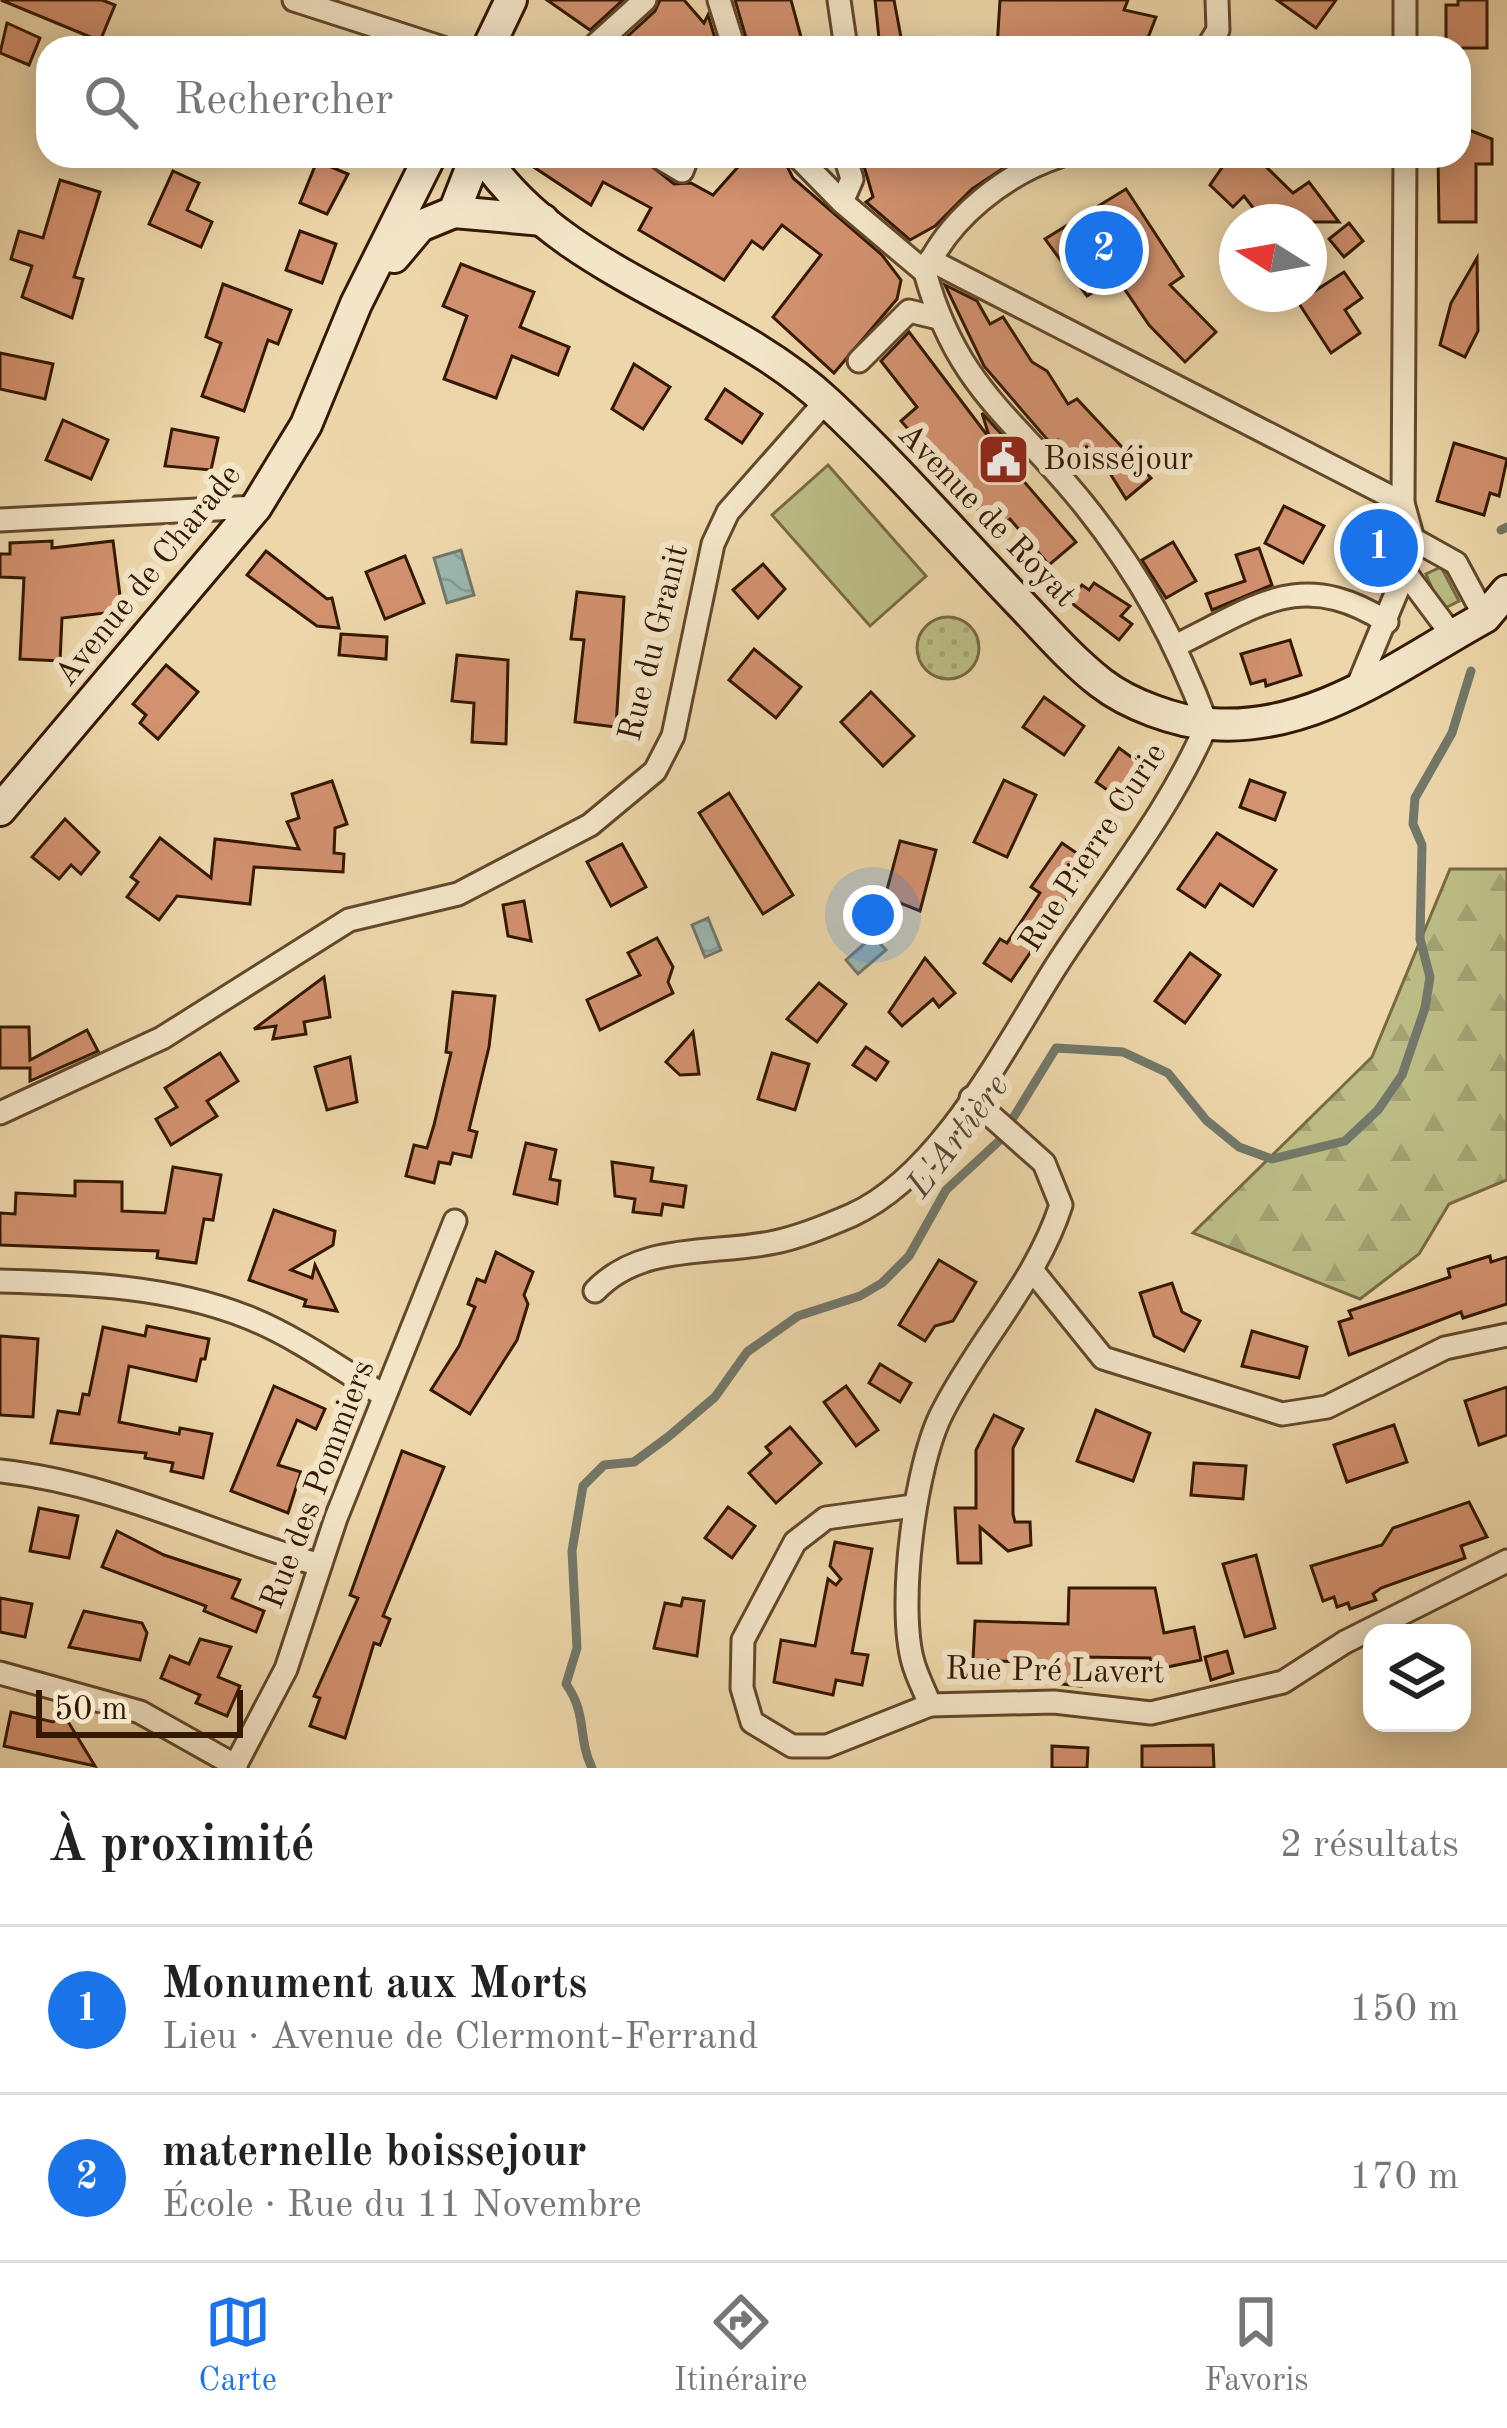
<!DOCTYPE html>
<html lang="fr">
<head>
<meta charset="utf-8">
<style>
	body { margin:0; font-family:"Old Standard TT",serif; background:#f6f6f6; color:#222 }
	.controls { position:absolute; right:36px; bottom:36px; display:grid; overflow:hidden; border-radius:24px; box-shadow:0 6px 30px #0003 }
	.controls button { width:108px; height:108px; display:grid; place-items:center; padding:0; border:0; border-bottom:3px solid #e0e0e0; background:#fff; color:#222; font:60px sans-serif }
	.compass { position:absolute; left:1219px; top:204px; width:108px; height:108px; border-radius:50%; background:#fff; box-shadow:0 6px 30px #0003; rotate:281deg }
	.scale { position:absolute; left:36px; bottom:30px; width:207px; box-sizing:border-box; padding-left:12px; border:6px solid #351800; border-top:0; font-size:33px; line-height:42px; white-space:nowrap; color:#351800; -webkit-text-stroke:9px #f3e5c8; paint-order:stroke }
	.you { position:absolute; left:873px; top:915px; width:42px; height:42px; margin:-30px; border:9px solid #fff; border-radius:50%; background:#1a73e8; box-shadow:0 0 0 18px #1a73e833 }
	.badge { display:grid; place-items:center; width:78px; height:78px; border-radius:50%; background:#1a73e8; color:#fff; font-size:39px; font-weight:700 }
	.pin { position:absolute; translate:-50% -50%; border:6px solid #fff; box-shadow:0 3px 12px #0006 }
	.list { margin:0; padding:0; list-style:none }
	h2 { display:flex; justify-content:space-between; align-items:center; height:156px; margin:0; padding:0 48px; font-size:51px }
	h2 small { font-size:39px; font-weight:400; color:#767676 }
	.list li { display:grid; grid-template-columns:78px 1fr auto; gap:36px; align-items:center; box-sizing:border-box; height:168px; padding:0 48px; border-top:3px solid #e0e0e0 }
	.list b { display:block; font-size:45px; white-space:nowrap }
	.list p { margin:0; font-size:39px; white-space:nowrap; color:#767676 }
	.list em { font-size:39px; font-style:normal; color:#767676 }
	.icon { flex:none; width:66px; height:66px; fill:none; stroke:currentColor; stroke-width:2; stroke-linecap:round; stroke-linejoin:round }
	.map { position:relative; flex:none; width:1507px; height:1768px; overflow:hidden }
	.search { position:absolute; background:#fff; box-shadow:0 6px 30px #0003; left:36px; right:36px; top:36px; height:132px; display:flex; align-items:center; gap:30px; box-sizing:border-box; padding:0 42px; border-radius:36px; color:#767676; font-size:45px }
	.sheet { height:492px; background:#fff }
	nav { display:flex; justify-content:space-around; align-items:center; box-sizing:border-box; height:168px; border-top:3px solid #e0e0e0; background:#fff; font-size:33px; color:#767676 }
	nav a { display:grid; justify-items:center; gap:6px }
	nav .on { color:#1a73e8 }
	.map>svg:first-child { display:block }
	.grass { fill:#bcbd86; stroke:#786a43; stroke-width:3 }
	.forest { fill:url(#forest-firs); stroke:#786a43; stroke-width:3 }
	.park { fill:url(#park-dots); stroke:#786a43; stroke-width:3 }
	.water { fill:url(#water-waves); stroke:#72786a; stroke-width:3 }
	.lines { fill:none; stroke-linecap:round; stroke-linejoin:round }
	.stream { stroke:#72786a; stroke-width:9 }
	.building { fill:#d2916f; stroke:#351800; stroke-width:3 }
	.street-casing { stroke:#63482a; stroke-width:27 }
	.secondary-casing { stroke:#351800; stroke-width:36 }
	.street { stroke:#f3e5c8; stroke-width:21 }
	.secondary { stroke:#f3e5c8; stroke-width:30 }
	.labels { text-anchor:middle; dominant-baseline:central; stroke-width:12; stroke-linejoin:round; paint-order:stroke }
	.poi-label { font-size:33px; fill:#351800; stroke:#f3e5c8; text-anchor:start }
	.street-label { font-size:33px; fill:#351800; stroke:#f3e5c8 }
	.water-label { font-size:36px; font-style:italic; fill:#544835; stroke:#f3e5c8 }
</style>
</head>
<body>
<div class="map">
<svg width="1507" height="1768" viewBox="0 0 1507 1768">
	<defs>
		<pattern id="forest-firs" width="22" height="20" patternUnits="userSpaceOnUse" patternTransform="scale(3)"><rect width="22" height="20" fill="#bcbd86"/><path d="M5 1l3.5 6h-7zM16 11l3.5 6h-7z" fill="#a2a272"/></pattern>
		<pattern id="park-dots" width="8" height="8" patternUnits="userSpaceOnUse" patternTransform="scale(3)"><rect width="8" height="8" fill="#bcbd86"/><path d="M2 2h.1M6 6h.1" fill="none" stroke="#a2a272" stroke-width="1.8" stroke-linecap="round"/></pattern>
		<pattern id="water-waves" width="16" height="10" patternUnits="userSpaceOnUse" patternTransform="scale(3)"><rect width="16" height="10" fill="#9bb8b1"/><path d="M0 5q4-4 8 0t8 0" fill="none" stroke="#869d96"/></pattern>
	</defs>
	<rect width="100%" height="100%" fill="#edd7aa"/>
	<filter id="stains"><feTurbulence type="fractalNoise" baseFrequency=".00167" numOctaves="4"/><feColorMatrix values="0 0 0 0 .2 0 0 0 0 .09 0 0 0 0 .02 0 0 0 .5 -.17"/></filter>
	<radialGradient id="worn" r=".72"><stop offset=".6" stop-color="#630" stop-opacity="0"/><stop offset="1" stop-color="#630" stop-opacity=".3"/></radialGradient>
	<g class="grass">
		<polygon points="828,465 926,576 870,626 772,515"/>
		<polygon points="1441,567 1459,601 1441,610 1426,574"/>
	</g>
	<polygon class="forest" points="1450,869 1507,869 1507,1180 1449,1204 1419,1254 1360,1299 1193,1233 1372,1057"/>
	<circle class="park" cx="948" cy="648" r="31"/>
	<g class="water">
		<polygon points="461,550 474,595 447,603 434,558"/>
		<polygon points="708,918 721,950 705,957 692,925"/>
		<polygon points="873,936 886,950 858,974 846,960"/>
	</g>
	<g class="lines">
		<g class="stream">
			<polyline points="1501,530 1507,527"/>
			<path d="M592 1768C577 1737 588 1715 566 1684L577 1648 572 1551 583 1486 604 1465 634 1462 668 1437 715 1397 747 1352 798 1316 860 1296 882 1283 909 1256 946 1190 999 1141 1056 1048 1123 1052 1168 1073 1206 1120 1239 1147 1272 1159 1345 1141 1378 1110 1402 1075 1425 1008 1430 977 1420 939 1422 845 1413 824 1415 798 1452 733 1471 671"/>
		</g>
	</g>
	<g class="building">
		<polygon points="1,0 102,0 115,5 100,41"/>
		<polygon points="547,0 623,0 590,30"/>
		<polygon points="660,0 684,0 704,23 708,15 718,48 616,47 655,11"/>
		<polygon points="735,0 791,0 804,48 749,48"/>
		<polygon points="875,0 894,0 903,48 880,48"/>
		<polygon points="1000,0 1128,0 1124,10 1156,17 1144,48 997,48"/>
		<polygon points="1277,0 1336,0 1316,28"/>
		<polygon points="1458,0 1487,0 1487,48 1446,48 1446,5 1458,5"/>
		<polygon points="7,23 40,38 29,65 0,53"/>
		<polygon points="1459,126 1492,139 1492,164 1476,164 1476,222 1439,222 1438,156 1459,156"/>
		<polygon points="517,156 639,156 674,184 691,183 713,195 737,168 726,156 782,156 793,178 882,255 901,280 897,299 834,373 773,317 821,255 782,225 763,249 752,241 724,280 639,230 651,208 603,182 591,205"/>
		<polygon points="861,156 1022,156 972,189 935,226 910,240 866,202 873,197"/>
		<polygon points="1230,156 1255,156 1293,193 1309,182 1339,222 1264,222 1244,196 1233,207 1210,185"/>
		<polygon points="317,161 348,174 327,214 300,203"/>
		<polygon points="173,171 199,183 187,210 212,222 201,247 149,224"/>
		<polygon points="60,180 100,192 74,277 83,279 72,318 22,297 32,266 11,259 19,231 43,238"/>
		<polygon points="1126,189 1183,276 1170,285 1216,332 1185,362 1149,325 1117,278 1087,296 1045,239"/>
		<polygon points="1349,223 1363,241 1344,257 1329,239"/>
		<polygon points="300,231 336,244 322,283 286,270"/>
		<polygon points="1477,258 1478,331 1465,357 1440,345 1451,303"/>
		<polygon points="461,264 534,292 520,327 569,347 558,375 512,356 496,398 444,379 467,316 443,306"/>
		<polygon points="1344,272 1362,298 1345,310 1360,333 1331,353 1298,302"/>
		<polygon points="223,284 291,310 278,344 268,340 244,411 202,396 221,343 206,337"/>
		<polygon points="945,285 977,301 990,324 1003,317 1032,362 1047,371 1068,404 1077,399 1151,478 1126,499 1101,459 1088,472 1058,440 1052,445 984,366"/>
		<polygon points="909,332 990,439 982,413 1026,461 1014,470 1076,542 1049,565 1010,519 996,531 901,421 917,407 881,361"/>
		<polygon points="0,353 53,364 45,399 0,389"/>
		<polygon points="634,364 670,387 643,429 612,409"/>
		<polygon points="725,389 762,414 742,443 706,419"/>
		<polygon points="63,420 108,440 91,479 46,460"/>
		<polygon points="172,429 218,438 211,470 165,466"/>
		<polygon points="1454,443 1507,459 1499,496 1490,493 1484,515 1437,501"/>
		<polygon points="1284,506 1324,526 1303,563 1265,543"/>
		<polygon points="52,541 52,548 113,541 122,611 62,618 60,661 20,659 24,578 0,577 0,554 10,554 10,543"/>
		<polygon points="1173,542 1196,581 1166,598 1142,560"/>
		<polygon points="1259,548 1272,585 1212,610 1206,594 1245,581 1236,555"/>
		<polygon points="266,551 327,599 332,598 339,628 317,626 247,575"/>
		<polygon points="405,556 424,603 385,619 366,572"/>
		<polygon points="763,564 785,589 758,618 733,590"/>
		<polygon points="1094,583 1130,606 1121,616 1132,624 1119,640 1069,601 1082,585 1089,590"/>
		<polygon points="577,592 624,597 616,727 575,722 584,640 571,639"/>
		<polygon points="341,634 387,637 386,659 339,655"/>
		<polygon points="1290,640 1301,675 1266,686 1265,680 1251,684 1241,654"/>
		<polygon points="754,649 801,687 776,718 729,680"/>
		<polygon points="457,655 508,660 506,744 472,742 474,703 452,701"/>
		<polygon points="166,665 198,692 158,739 140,723 146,715 133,704"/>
		<polygon points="871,692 914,736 883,766 841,722"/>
		<polygon points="1044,697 1084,726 1064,755 1023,727"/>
		<polygon points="1119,748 1142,765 1136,777 1145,783 1130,806 1096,782"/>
		<polygon points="1004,780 1036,795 1007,857 974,842"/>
		<polygon points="1250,780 1285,793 1275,820 1240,807"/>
		<polygon points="332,781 347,824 335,828 334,853 344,854 343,872 254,867 250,904 177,896 159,920 127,897 138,882 131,877 160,838 211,878 215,839 299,849 287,822 299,818 292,794"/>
		<polygon points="729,793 793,895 763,914 699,813"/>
		<polygon points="65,819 99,852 81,874 71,865 59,879 32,857"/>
		<polygon points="1217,833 1276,870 1253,906 1220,884 1205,907 1178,889"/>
		<polygon points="900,841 936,850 920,911 885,897"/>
		<polygon points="1062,843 1091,863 1011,981 984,963 1000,939 1007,943 1040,893 1031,887"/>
		<polygon points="622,844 646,887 611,906 587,862"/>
		<polygon points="524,901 531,941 508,936 503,905"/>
		<polygon points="657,938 673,967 668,982 673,993 600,1030 587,1000 640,975 628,953"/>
		<polygon points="1190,953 1220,975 1185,1023 1155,1001"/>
		<polygon points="925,958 955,993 939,1007 933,999 902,1026 889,1012"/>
		<polygon points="324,977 330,1017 304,1022 306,1034 273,1039 276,1026 254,1029"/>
		<polygon points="819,983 846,1004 817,1042 787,1019"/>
		<polygon points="453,992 495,996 489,1047 469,1130 477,1132 471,1157 453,1153 450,1164 439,1162 434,1183 406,1176 414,1145 427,1148 434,1125 451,1053 446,1052"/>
		<polygon points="0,1027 29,1027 30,1060 87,1030 98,1051 30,1081 30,1068 0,1068"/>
		<polygon points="693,1032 699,1074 680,1075 666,1062"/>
		<polygon points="866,1047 888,1062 876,1080 853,1065"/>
		<polygon points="220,1053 238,1081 207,1101 217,1116 171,1145 156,1119 177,1107 165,1088"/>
		<polygon points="772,1053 809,1064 795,1110 758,1099"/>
		<polygon points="350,1057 357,1102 327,1110 315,1067"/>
		<polygon points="526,1143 556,1150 550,1179 560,1181 557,1204 514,1194"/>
		<polygon points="612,1162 653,1168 651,1181 686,1186 683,1207 663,1204 661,1215 633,1212 635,1199 615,1196"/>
		<polygon points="173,1167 221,1175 213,1220 204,1219 196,1263 157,1258 158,1251 0,1245 0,1213 15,1214 16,1193 75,1196 75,1181 122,1182 122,1211 165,1213"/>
		<polygon points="274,1210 335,1231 333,1245 291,1270 312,1278 315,1265 337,1311 304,1306 306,1300 249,1280"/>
		<polygon points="496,1252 533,1272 524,1295 528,1304 517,1340 470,1414 431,1390 459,1346 475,1307 468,1304 477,1279 485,1282"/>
		<polygon points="1490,1256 1491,1262 1507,1257 1507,1304 1463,1318 1461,1312 1349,1355 1339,1322 1352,1318 1349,1311 1450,1277 1448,1269"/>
		<polygon points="939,1260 976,1282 953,1321 935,1326 925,1341 899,1325"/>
		<polygon points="1172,1283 1182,1312 1200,1321 1184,1351 1154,1336 1140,1293"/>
		<polygon points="147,1326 209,1339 205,1359 201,1359 196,1381 129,1366 119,1422 179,1434 180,1428 212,1434 203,1478 171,1471 173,1463 145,1458 146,1453 51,1443 58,1411 79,1414 83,1394 89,1395 103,1327 145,1336"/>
		<polygon points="1252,1331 1307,1347 1299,1378 1242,1366"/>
		<polygon points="0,1336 38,1339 33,1417 0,1415"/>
		<polygon points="880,1364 911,1383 900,1402 869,1383"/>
		<polygon points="274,1386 325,1409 316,1429 297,1420 278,1465 301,1472 288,1513 231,1491"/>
		<polygon points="846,1386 878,1430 856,1446 824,1402"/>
		<polygon points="1507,1387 1507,1435 1479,1445 1465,1401"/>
		<polygon points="1096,1410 1150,1433 1133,1481 1077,1461"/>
		<polygon points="994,1415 1023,1429 1013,1448 1013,1514 1015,1522 1030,1522 1031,1545 1008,1551 980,1527 981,1563 958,1563 955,1508 976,1508 976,1450"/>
		<polygon points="1394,1425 1407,1462 1347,1482 1334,1445"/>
		<polygon points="790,1427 821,1463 776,1503 749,1473 771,1453 766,1447"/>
		<polygon points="402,1451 444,1467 383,1616 390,1619 380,1645 374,1643 345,1738 310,1726 320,1698 314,1696 358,1598 350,1595"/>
		<polygon points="1194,1463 1246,1466 1243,1499 1191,1495"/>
		<polygon points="1469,1502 1487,1537 1461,1546 1465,1558 1381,1588 1373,1594 1376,1600 1350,1609 1348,1603 1337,1607 1334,1597 1323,1601 1311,1566 1382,1545 1393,1528"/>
		<polygon points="728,1507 755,1526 732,1558 705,1538"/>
		<polygon points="39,1508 78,1516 69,1558 30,1551"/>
		<polygon points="117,1531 164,1555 240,1580 232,1598 264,1611 256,1632 204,1611 206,1606 102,1567"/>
		<polygon points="835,1542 872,1549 852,1653 868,1655 862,1685 836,1680 833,1695 774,1682 781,1640 815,1646 828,1579 836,1585 841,1579 830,1566"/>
		<polygon points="1256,1555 1275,1628 1245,1637 1223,1564"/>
		<polygon points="1069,1588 1155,1588 1164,1633 1194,1627 1201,1660 1153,1670 1150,1658 1081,1657 1081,1686 1051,1683 1052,1663 973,1660 975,1621 1068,1624"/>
		<polygon points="0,1598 32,1604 25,1637 0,1632"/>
		<polygon points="683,1598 704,1601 697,1656 654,1648 665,1603 681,1606"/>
		<polygon points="84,1611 142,1623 147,1633 140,1660 69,1647"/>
		<polygon points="200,1639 231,1647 218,1677 240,1686 227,1716 196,1703 200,1695 161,1678 170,1656 189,1664"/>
		<polygon points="1227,1651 1233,1673 1211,1680 1205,1657"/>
		<polygon points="11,1712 53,1722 64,1715 95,1766 4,1746"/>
		<polygon points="1213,1745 1214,1768 1142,1768 1142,1746"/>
		<polygon points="1052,1746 1088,1748 1087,1768 1052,1768"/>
	</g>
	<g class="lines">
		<defs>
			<g id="street">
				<polyline points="294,0 443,48"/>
				<polyline points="719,0 734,48"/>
				<polyline points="839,0 846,48"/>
				<polyline points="1405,0 1405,48"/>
				<polyline points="592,48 645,0"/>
				<polyline points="1207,48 1218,30 1217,0"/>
				<polyline points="657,156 682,171 688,156"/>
				<polyline points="797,156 842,202 925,272"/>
				<polyline points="1405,156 1403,503 1413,539 1405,572 1452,635"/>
				<polyline points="842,202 852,179 845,156"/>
				<polyline points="930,260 1403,503"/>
				<polyline points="859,361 909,311 938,318"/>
				<polyline points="0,520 256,507"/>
				<polyline points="1413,539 1456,563 1485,617"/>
				<path d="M1177 645C1259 605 1301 568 1387 622"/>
				<polyline points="1356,690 1405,572"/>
				<path d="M971 1098 1044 1163 1061 1205C1036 1282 979 1340 943 1411 915 1463 897 1606 913 1662 917 1677 925 1691 930 1705L1054 1702 1151 1713 1283 1682 1345 1642 1507 1561"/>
				<polyline points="0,1113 162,1038 349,920 458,894 590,825 655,771 673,736 713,544 728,512 826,401"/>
				<polyline points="1032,1270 1103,1358 1282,1414 1327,1407 1445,1348 1507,1335"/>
				<path d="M0 1281C82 1283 169 1286 247 1317 295 1336 339 1368 383 1395"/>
				<path d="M595 1291C641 1242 715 1255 775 1242 800 1237 829 1225 852 1215 940 1175 1004 1049 1053 971 1105 889 1168 815 1207 724 1176 642 1141 576 1085 506 1015 418 957 389 925 272 949 218 1005 174 1060 156"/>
				<path d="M0 1471C112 1483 212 1534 320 1565"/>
				<polyline points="913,1506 826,1518 795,1542 743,1640 742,1688 752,1722 792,1746 827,1746 930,1705"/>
				<polyline points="0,1673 140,1712 236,1766"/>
				<polyline points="234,1768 286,1669 336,1518 455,1221"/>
			</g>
			<g id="secondary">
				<polyline points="488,48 511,0"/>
				<path d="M483 156C562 275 726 307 828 403 894 465 954 534 1017 600 1044 628 1070 659 1101 683 1128 704 1176 722 1211 724 1314 732 1398 665 1485 617L1507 591"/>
				<polyline points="454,212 543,220"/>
				<polyline points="394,257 420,226 454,212 476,156"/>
				<polyline points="0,810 256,507 306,425 356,304 430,156"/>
			</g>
		</defs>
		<use href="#street" class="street-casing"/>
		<use href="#secondary" class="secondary-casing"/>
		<use href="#street" class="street"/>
		<use href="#secondary" class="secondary"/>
	</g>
	<defs>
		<symbol id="civic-square" viewBox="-11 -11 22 22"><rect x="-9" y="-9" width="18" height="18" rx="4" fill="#8f2418" stroke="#f3e5c8"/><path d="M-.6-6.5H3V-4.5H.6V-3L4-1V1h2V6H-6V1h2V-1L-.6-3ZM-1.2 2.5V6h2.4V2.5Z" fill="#fff"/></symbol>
	</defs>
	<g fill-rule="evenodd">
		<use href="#civic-square" x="974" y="430" width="59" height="59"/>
	</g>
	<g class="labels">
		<g class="poi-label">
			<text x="1043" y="460">Boisséjour</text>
		</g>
		<g class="street-label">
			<text transform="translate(986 516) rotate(46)">Avenue de Royat</text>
			<text transform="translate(149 576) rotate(-51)">Avenue de Charade</text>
			<text transform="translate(655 643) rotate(-76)">Rue du Granit</text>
			<text transform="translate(1094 848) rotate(-57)">Rue Pierre Curie</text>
			<text transform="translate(319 1485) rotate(-69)">Rue des Pommiers</text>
			<text transform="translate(1055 1672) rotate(1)">Rue Pré Lavert</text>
		</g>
		<g class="water-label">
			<text transform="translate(959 1137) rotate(-53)">L'Artière</text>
		</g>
	</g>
	<rect width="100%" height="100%" filter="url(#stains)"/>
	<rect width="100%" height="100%" fill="url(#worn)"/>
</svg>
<div class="controls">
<button><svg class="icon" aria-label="layers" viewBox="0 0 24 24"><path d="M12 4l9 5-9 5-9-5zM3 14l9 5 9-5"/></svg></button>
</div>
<svg class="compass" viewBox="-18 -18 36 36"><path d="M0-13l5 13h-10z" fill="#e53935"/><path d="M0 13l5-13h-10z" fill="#767676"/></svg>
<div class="scale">50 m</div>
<div class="you"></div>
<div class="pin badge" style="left:1379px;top:548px">1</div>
<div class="pin badge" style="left:1104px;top:250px">2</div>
<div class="search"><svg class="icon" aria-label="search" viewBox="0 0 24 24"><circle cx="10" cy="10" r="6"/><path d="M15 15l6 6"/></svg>Rechercher</div>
</div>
<section class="sheet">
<h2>À proximité<small>2 résultats</small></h2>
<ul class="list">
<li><span class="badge">1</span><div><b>Monument aux Morts</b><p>Lieu · Avenue de Clermont-Ferrand</p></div><em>150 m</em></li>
<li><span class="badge">2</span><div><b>maternelle boissejour</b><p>École · Rue du 11 Novembre</p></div><em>170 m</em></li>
</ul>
</section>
<nav>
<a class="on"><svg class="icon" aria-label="map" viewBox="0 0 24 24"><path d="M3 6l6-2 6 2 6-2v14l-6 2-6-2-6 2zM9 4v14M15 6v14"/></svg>Carte</a>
<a><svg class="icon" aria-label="directions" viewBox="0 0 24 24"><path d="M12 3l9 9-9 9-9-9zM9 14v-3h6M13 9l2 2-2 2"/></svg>Itinéraire</a>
<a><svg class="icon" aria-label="saved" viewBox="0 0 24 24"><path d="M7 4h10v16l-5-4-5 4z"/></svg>Favoris</a>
</nav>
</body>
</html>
